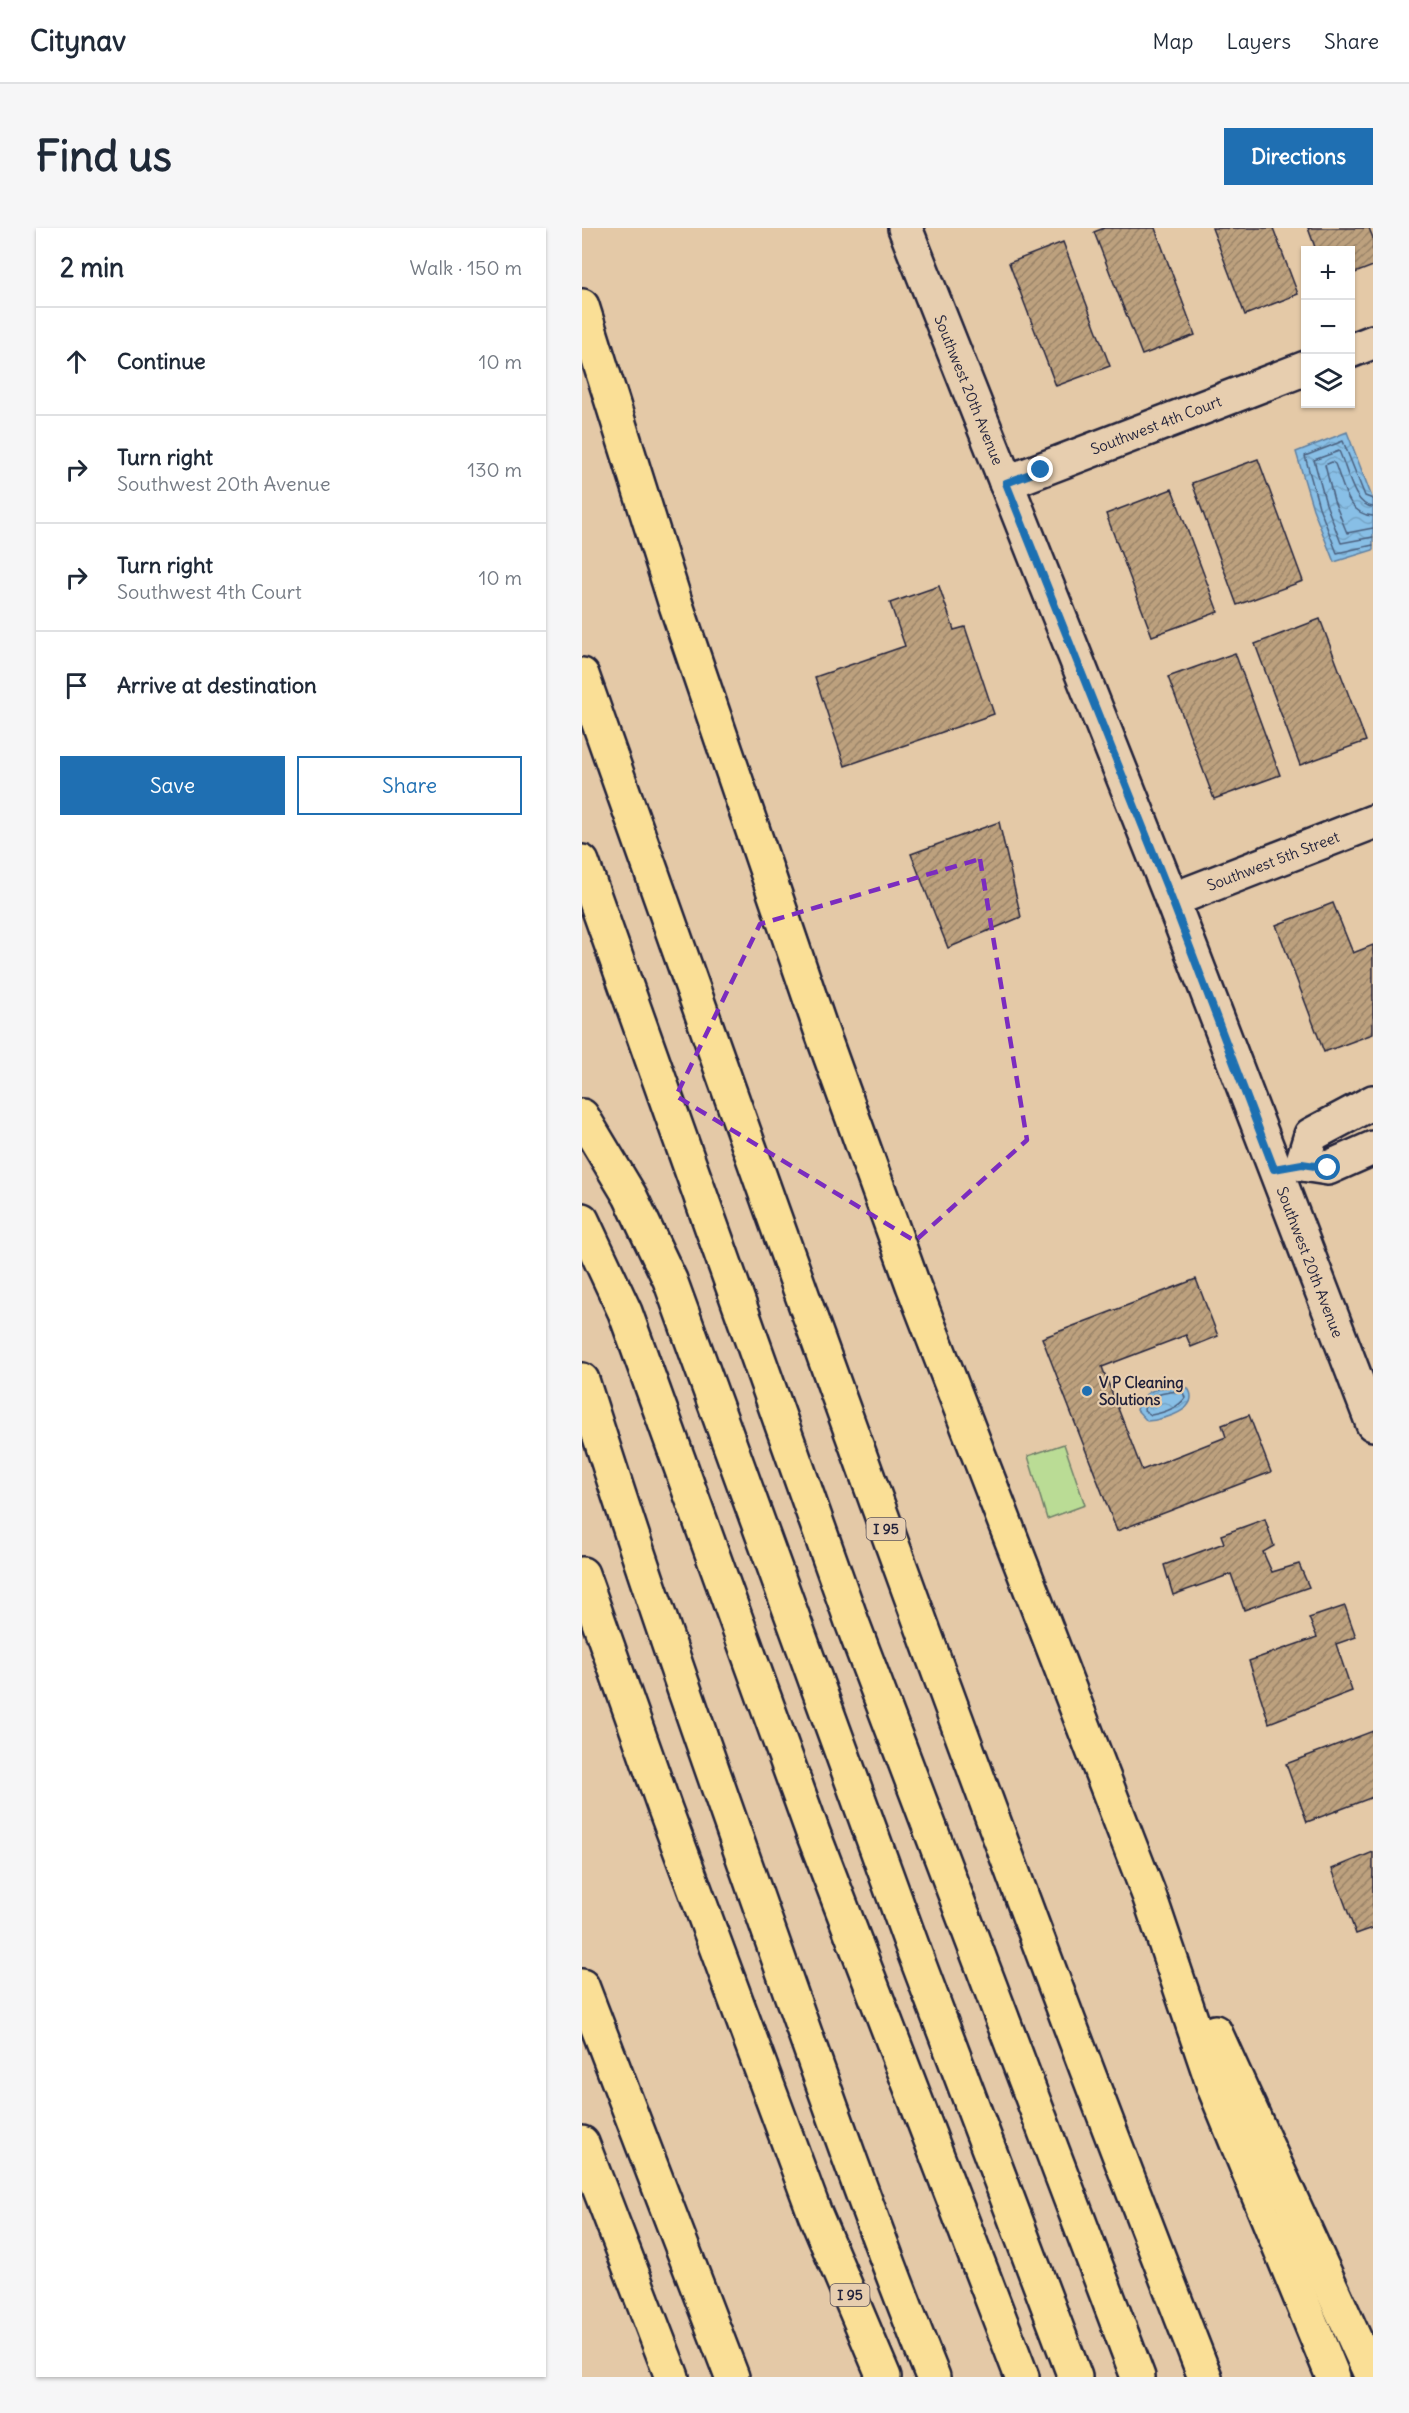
<!DOCTYPE html>
<html lang="en">
<head>
<meta charset="utf-8">
<style>
	body { margin:0; font-family:Delius,sans-serif; background:#f6f6f7; color:#1f2937 }
	.controls { position:absolute; right:18px; top:18px; display:grid; overflow:hidden; border-radius:0px; box-shadow:0 2px 4px #0004 }
	.controls button { width:54px; height:54px; display:grid; place-items:center; padding:0; border:0; border-bottom:2px solid #e0e1e3; background:#fff; color:#1f2937; font:30px sans-serif }
	.stop { position:absolute; width:18px; height:18px; margin:-14px; border:4px solid #1f6fb2; border-radius:50%; background:#fff }
	.stop.end { background:#1f6fb2; border-color:#fff; box-shadow:0 2px 6px #0008 }
	.list { margin:0; padding:0; list-style:none }
	h2 { display:flex; justify-content:space-between; align-items:center; height:78px; margin:0; padding:0 24px; font-size:26px }
	h2 small { font-size:20px; font-weight:400; color:#747a83 }
	.list li { display:grid; grid-template-columns:39px 1fr auto; gap:18px; align-items:center; box-sizing:border-box; height:108px; padding:0 24px; border-top:2px solid #e0e1e3 }
	.list b { display:block; font-size:22px; white-space:nowrap }
	.list p { margin:0; font-size:20px; white-space:nowrap; color:#747a83 }
	.list em { font-size:20px; font-style:normal; color:#747a83 }
	.actions { display:flex; gap:12px; padding:18px 24px }
	.actions a { flex:1; padding:14px 0; border:2px solid #1f6fb2; border-radius:0px; text-align:center; font-size:21px; color:#1f6fb2 }
	.actions .main { background:#1f6fb2; color:#fff }
	.icon { flex:none; width:33px; height:33px; fill:none; stroke:currentColor; stroke-width:2; stroke-linecap:round; stroke-linejoin:round }
	.map { position:relative; flex:none; width:791px; height:2149px; overflow:hidden; border-radius:0px }
	header { display:flex; align-items:center; gap:36px; box-sizing:border-box; height:84px; padding:0 30px; background:#fff; border-bottom:2px solid #e0e1e3 }
	header strong { font-size:28px }
	nav { display:flex; gap:33px; margin-inline-start:auto; font-size:21px }
	.intro { display:flex; align-items:center; justify-content:space-between; box-sizing:border-box; height:144px; padding:0 36px }
	h1 { margin:0; font-size:42px }
	.button { padding:15px 27px; border-radius:0px; background:#1f6fb2; color:#fff; font-size:21px; font-weight:700 }
	main { display:flex; gap:36px; padding:0 36px }
	aside { flex:1; background:#fff; border-radius:0px; box-shadow:0 2px 4px #0004 }
	.map>svg:first-child { display:block }
	.green { fill:#badc95; stroke:#6e7f68; stroke-width:1.5 }
	.water { fill:url(#water-waves); stroke:#5f80a2; stroke-width:1.5 }
	.lines { fill:none; stroke-linecap:round; stroke-linejoin:round }
	.shore { stroke:#4b617f; stroke-width:1.5 }
	.building { fill:url(#building-hatch); stroke:#22223b; stroke-width:1.5 }
	.minor-casing { stroke:#22223b; stroke-width:38 }
	.highway-casing { stroke:#22223b; stroke-width:38 }
	.minor { stroke:#e7ceaf; stroke-width:33 }
	.highway { stroke:#fadf96; stroke-width:33 }
	.route { stroke:#1f6fb2; stroke-width:8 }
	.marked { fill:none; stroke:#7b2cbf; stroke-width:4.5; stroke-dasharray:12 8; stroke-linejoin:round }
	.poi-dot { fill:#1f6fb2; stroke:#e7ceaf; stroke-width:2 }
	.labels { text-anchor:middle; dominant-baseline:central; stroke-width:4.5; stroke-linejoin:round; paint-order:stroke }
	.shield { fill:#e7ceaf; stroke:#5d565e; stroke-width:1.5 }
	.shield-label { font-size:14px; font-weight:bold; fill:#22223b }
	.street-label { font-size:15px; fill:#22223b; stroke:#e7ceaf }
	.poi-label { font-size:15px; font-weight:bold; fill:#22223b; stroke:#e7ceaf; text-anchor:start }
</style>
</head>
<body>
<header>
<strong>Citynav</strong>
<nav><a>Map</a><a>Layers</a><a>Share</a></nav>
</header>
<div class="intro"><h1>Find us</h1><a class="button">Directions</a></div>
<main>
<aside>
<h2>2 min<small>Walk · 150 m</small></h2>
<ul class="list">
<li><svg class="icon" aria-label="ahead" viewBox="0 0 24 24"><path d="M12 20V5M6 11l6-6 6 6"/></svg><div><b>Continue</b></div><em>10 m</em></li>
<li><svg class="icon" aria-label="right" viewBox="0 0 24 24"><path d="M7 20v-9h11M14 6l5 5-5 5"/></svg><div><b>Turn right</b><p>Southwest 20th Avenue</p></div><em>130 m</em></li>
<li><svg class="icon" aria-label="right" viewBox="0 0 24 24"><path d="M7 20v-9h11M14 6l5 5-5 5"/></svg><div><b>Turn right</b><p>Southwest 4th Court</p></div><em>10 m</em></li>
<li><svg class="icon" aria-label="arrive" viewBox="0 0 24 24"><path d="M6 21V4h12l-3 4 3 4H6"/></svg><div><b>Arrive at destination</b></div></li>
</ul>
<div class="actions"><a class="main">Save</a><a>Share</a></div>
</aside>
<div class="map">
<svg width="791" height="2149" viewBox="0 0 791 2149">
	<defs>
		<pattern id="water-waves" width="16" height="10" patternUnits="userSpaceOnUse" patternTransform="scale(1.5)"><rect width="16" height="10" fill="#88bfe6"/><path d="M0 5q4-4 8 0t8 0" fill="none" stroke="#75a4c6"/></pattern>
		<pattern id="building-hatch" width="6" height="6" patternUnits="userSpaceOnUse" patternTransform="scale(1.5)"><rect width="6" height="6" fill="#bda17e"/><path d="M-1 1l2-2M0 6l6-6M5 7l2-2" fill="none" stroke="#998368"/></pattern>
	</defs>
	<rect width="100%" height="100%" fill="#e4c9a7"/>
	<filter id="ink" filterUnits="userSpaceOnUse"><feTurbulence type="fractalNoise" baseFrequency=".0167" numOctaves="2"/><feDisplacementMap in="SourceGraphic" scale="12" xChannelSelector="R" yChannelSelector="G"/><feConvolveMatrix kernelMatrix="1 2 1 2 8 2 1 2 1" color-interpolation-filters="sRGB"/></filter>
	<g filter="url(#ink)">
		<polygon class="green" points="482,1216 503,1277 465,1291 446,1228"/>
		<g class="water">
			<polygon points="765,204 791,272 791,322 752,334 731,281 714,224"/>
			<path d="M595 1157C602 1158 608 1159 609 1168 610 1185 578 1192 565 1193L555 1182C559 1162 576 1160 595 1157Z"/>
		</g>
		<g class="lines">
			<g class="shore">
				<polyline points="791,271 783,268 761,213 723,228 737,279 755,325 791,317"/>
				<path d="M791 279C771 278 765 239 757 223L732 232 744 276 759 315 791 309"/>
				<path d="M791 288C765 287 761 255 753 236L750 234 743 237 752 273 765 305 791 300"/>
				<path d="M595 1163 601 1164 603 1170C596 1180 580 1185 569 1187L562 1182C564 1166 582 1165 595 1163Z"/>
			</g>
		</g>
		<g class="building">
			<polygon points="522,0 573,0 613,107 560,127 512,4"/>
			<polygon points="630,0 691,0 716,66 663,87"/>
			<polygon points="726,0 787,0 791,10 791,38 768,47 768,22 734,22"/>
			<polygon points="481,14 528,138 474,158 427,35"/>
			<polygon points="676,231 721,353 655,377 610,255"/>
			<polygon points="590,261 636,384 570,408 524,286"/>
			<polygon points="357,358 372,402 383,399 412,486 263,538 233,449 323,418 308,375"/>
			<polygon points="738,391 784,513 718,537 673,416"/>
			<polygon points="653,425 698,547 632,571 586,449"/>
			<polygon points="417,594 439,689 366,720 329,626"/>
			<polygon points="751,675 771,725 791,717 791,806 742,824 694,697"/>
			<polygon points="614,1051 636,1108 609,1119 604,1107 520,1139 560,1242 644,1209 640,1197 667,1187 689,1244 535,1303 460,1110"/>
			<polygon points="683,1291 692,1318 681,1324 690,1344 717,1336 727,1359 662,1382 649,1346 591,1367 582,1337 642,1315 639,1307"/>
			<polygon points="763,1378 774,1409 754,1416 770,1463 687,1495 667,1433 735,1409 727,1390"/>
			<polygon points="791,1503 791,1569 725,1594 704,1536"/>
			<polygon points="791,1624 791,1700 774,1706 750,1641"/>
		</g>
		<g class="lines">
			<defs>
				<g id="minor">
					<polyline points="323,0 590,672 791,1196"/>
					<polyline points="768,123 791,114"/>
					<polyline points="424,255 724,140"/>
					<polyline points="590,672 791,594"/>
					<polyline points="791,874 729,907 720,936 746,940 791,920"/>
				</g>
				<g id="highway">
					<polyline points="0,78 94,377 239,802 331,1057 567,1667 632,1859 751,2149"/>
					<path d="M0 447C201 1017 403 1586 623 2149"/>
					<polyline points="0,634 270,1394 556,2149"/>
					<polyline points="0,888 48,968 88,1052 333,1726 493,2149"/>
					<polyline points="0,992 43,1084 231,1605 440,2149"/>
					<path d="M0 1152C55 1328 116 1502 177 1675 233 1834 288 1993 351 2149"/>
					<polyline points="0,1346 83,1581 233,1986 302,2149"/>
					<polyline points="0,1758 150,2149"/>
					<polyline points="633,1804 790,2149"/>
					<polyline points="0,1915 90,2149"/>
				</g>
			</defs>
			<use href="#minor" class="minor-casing"/>
			<use href="#highway" class="highway-casing"/>
			<use href="#minor" class="minor"/>
			<use href="#highway" class="highway"/>
		</g>
	</g>
	<g class="lines" filter="url(#ink)">
		<polyline class="route" points="459,242 424,255 590,672 692,941 720,936 746,940"/>
	</g>
	<path class="marked" d="M398 631 445 912 333 1013 94 868 178 696Z"/>
	<circle class="poi-dot" cx="505" cy="1163" r="6"/>
	<g class="labels">
		<g class="shield">
			<rect x="284.5" y="1290" width="39" height="22" rx="4.5"/>
			<rect x="248.5" y="2056" width="39" height="22" rx="4.5"/>
		</g>
		<g class="shield-label">
			<text x="304" y="1301">I 95</text>
			<text x="268" y="2067">I 95</text>
		</g>
		<g class="street-label">
			<text transform="translate(387 162) rotate(68)">Southwest 20th Avenue</text>
			<text transform="translate(574 197) rotate(-21)">Southwest 4th Court</text>
			<text transform="translate(691 633) rotate(-21)">Southwest 5th Street</text>
			<text transform="translate(728 1034) rotate(69)">Southwest 20th Avenue</text>
		</g>
		<g class="poi-label">
			<text x="517" y="1154">V P Cleaning<tspan x="517" dy="17">Solutions</tspan></text>
		</g>
	</g>
</svg>
<div class="controls">
<button>+</button>
<button>−</button>
<button><svg class="icon" aria-label="layers" viewBox="0 0 24 24"><path d="M12 4l9 5-9 5-9-5zM3 14l9 5 9-5"/></svg></button>
</div>
<div class="stop" style="left:746px;top:940px"></div>
<div class="stop end" style="left:459px;top:242px"></div>
</div>
</main>
</body>
</html>
